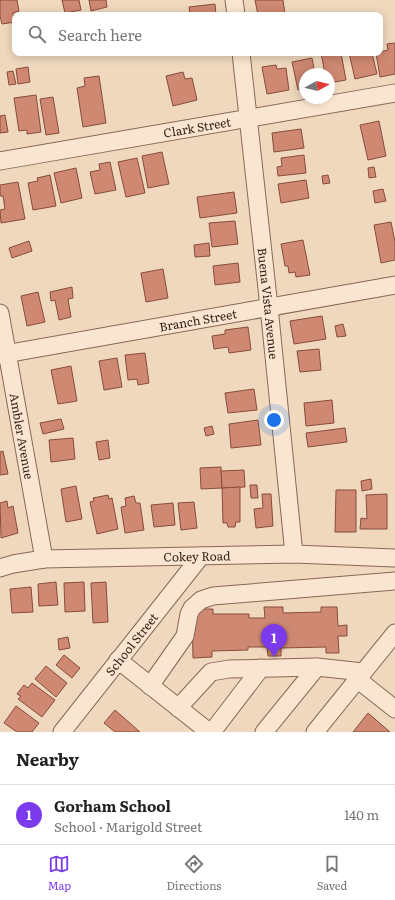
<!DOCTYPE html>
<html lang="en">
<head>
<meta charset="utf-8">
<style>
	body { margin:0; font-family:Literata,serif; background:#f6f6f6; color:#222 }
	.compass { position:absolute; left:299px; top:68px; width:36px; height:36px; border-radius:50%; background:#fff; box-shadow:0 2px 10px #0003; rotate:82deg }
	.you { position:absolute; left:274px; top:420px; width:14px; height:14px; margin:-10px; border:3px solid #fff; border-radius:50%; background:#1a73e8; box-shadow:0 0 0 6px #1a73e833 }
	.badge { display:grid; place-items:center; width:26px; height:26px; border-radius:50%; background:#7c3aed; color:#fff; font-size:13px; font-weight:700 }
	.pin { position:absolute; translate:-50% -33px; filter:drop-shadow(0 1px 2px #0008) }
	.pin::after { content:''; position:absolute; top:21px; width:14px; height:12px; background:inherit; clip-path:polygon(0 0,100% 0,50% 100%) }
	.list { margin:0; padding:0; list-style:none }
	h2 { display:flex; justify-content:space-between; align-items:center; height:52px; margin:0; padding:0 16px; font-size:17px }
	h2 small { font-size:13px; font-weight:400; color:#767676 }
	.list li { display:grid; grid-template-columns:26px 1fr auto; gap:12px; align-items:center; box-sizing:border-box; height:60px; padding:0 16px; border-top:1px solid #e0e0e0 }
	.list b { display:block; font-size:15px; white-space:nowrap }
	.list p { margin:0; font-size:13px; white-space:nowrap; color:#767676 }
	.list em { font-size:13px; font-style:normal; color:#767676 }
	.icon { flex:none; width:22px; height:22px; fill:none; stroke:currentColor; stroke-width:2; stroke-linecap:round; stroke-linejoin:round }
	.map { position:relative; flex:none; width:395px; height:732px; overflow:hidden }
	.search { position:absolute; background:#fff; box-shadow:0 2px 10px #0003; left:12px; right:12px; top:12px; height:44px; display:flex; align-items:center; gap:10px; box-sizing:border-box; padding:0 14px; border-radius:8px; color:#767676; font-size:15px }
	.sheet { height:112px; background:#fff }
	nav { display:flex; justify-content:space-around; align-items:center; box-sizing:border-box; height:56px; border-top:1px solid #e0e0e0; background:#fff; font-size:11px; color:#767676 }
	nav a { display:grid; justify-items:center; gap:2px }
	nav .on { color:#7c3aed }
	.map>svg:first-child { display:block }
	.building { fill:#cf8871; stroke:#884c3b }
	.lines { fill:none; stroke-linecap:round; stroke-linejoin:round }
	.minor-casing { stroke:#886856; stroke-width:19 }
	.minor { stroke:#fae6d0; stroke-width:17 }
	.labels { text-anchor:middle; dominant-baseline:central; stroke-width:4; stroke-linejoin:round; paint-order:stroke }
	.street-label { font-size:12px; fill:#36241b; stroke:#f6e3cd }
</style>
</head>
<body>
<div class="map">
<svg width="395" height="732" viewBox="0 0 395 732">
	<rect width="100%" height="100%" fill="#efd8bd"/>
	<g class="building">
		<polygon points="0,0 17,0 19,11 13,13 15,22 2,24 0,16"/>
		<polygon points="62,0 79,0 81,10 65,13"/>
		<polygon points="89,0 106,0 107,7 91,11"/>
		<polygon points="255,0 283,0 285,14 258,15"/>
		<polygon points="215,4 216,15 190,15 189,7"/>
		<polygon points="395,43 395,74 380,77 376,53 380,53 380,52 388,50 387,44"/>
		<polygon points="321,53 341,53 346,80 329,83 329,74 325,74"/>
		<polygon points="349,53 372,53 377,74 355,79"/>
		<polygon points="312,58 315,74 305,74 305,88 298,90 292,62"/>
		<polygon points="276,65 277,69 286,68 289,90 267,94 262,67"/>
		<polygon points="28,67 30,82 18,84 16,69"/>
		<polygon points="13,71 16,84 9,85 7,72"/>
		<polygon points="183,72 185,79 192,78 197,100 173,106 166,76"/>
		<polygon points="99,76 106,123 83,127 77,88 85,86 84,78"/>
		<polygon points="36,95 41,132 27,134 27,130 19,131 14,98"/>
		<polygon points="53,97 59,133 46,135 40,99"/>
		<polygon points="5,115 8,132 0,133 0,116"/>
		<polygon points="379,121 386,156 368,160 360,125"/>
		<polygon points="301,129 304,148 274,152 272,133"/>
		<polygon points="162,152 169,184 148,188 142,156"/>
		<polygon points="304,155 306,173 278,176 277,167 282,166 281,158"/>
		<polygon points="137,158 145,193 126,197 118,162"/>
		<polygon points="110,162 116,190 95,194 90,172 100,170 99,164"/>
		<polygon points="374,167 376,177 369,178 368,168"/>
		<polygon points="76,168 82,198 61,203 54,173"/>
		<polygon points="50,175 56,206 33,210 28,183 38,181 37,178"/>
		<polygon points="328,175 330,183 323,184 322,176"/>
		<polygon points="306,180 309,198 281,203 278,184"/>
		<polygon points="18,182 25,219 1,223 0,210 5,209 3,196 0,196 0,185"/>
		<polygon points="383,189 386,201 375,203 373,191"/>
		<polygon points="234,192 237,213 200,218 197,197"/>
		<polygon points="235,221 238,244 212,247 209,223"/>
		<polygon points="391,222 395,242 395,260 381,263 374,225"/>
		<polygon points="303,240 310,275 296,277 295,272 289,273 288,266 285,266 281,244"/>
		<polygon points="29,241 32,251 12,258 9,248"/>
		<polygon points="209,243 210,256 195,257 194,245"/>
		<polygon points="238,263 240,282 215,285 213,266"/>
		<polygon points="163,269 168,298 146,302 141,273"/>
		<polygon points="72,287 73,298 68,299 71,317 59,320 55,300 51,301 50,292"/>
		<polygon points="38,292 45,322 27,326 21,296"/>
		<polygon points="322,316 326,339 294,344 290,321"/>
		<polygon points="343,324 346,336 337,337 335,326"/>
		<polygon points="248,327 251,350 229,353 228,347 214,349 212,336 225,334 225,330"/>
		<polygon points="319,349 321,370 300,372 297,351"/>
		<polygon points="145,353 149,383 138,385 137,379 128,380 125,355"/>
		<polygon points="117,358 122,387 104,390 99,361"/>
		<polygon points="71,366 77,401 58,404 51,370"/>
		<polygon points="254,389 257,410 228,413 225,393"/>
		<polygon points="332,400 334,423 306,426 304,403"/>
		<polygon points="61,419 64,429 43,434 40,423"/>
		<polygon points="258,420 261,445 231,448 229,424"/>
		<polygon points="212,426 214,434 206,436 204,428"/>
		<polygon points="345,428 347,442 308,447 306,433"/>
		<polygon points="73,438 75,459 51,462 49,440"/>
		<polygon points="108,440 110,458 99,460 96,442"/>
		<polygon points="3,451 8,474 0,475 0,452"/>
		<polygon points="221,467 222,488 201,489 200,468"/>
		<polygon points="244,470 245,487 222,488 221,471"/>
		<polygon points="371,479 372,489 362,491 361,481"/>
		<polygon points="250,485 257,485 258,498 251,498"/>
		<polygon points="76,486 82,519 66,522 61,489"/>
		<polygon points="240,487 240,522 236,522 235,527 228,527 227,523 223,523 222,488"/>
		<polygon points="336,490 356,490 356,532 335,532"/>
		<polygon points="262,494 271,494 273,526 256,528 254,509 263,508"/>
		<polygon points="387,494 387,529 360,529 361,518 367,519 366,495"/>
		<polygon points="108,495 109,499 112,498 118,529 97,534 90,502 94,501 93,498"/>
		<polygon points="134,496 136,503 140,503 144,530 125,533 121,507 126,506 125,498"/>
		<polygon points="7,501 8,508 13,506 18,533 1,538 0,503"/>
		<polygon points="194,502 197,528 181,530 178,503"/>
		<polygon points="173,503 175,525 154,527 151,505"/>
		<polygon points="56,582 58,605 39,606 38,584"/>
		<polygon points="84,582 85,611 65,612 64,583"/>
		<polygon points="106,582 108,622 93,623 91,583"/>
		<polygon points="31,587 33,612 12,613 10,589"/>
		<polygon points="264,607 283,607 283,613 321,612 321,607 337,607 338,626 347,625 347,636 338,636 339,653 326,653 326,647 281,648 281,656 268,656 267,647 248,647 248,650 212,651 212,657 193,658 192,609 213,609 213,614 249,614 249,618 265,618"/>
		<polygon points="68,637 70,648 59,650 58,639"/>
		<polygon points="64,655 80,668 72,678 56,665"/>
		<polygon points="46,666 67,683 56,697 35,679"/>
		<polygon points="32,683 55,700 42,717 18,699 21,696 17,694 24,685 28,688"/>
		<polygon points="16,706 39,723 32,732 17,732 4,723"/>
		<polygon points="115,710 140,732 115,732 104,723"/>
		<polygon points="368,713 390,732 353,732"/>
	</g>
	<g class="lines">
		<defs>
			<g id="minor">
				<polyline points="234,0 236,15"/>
				<path id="s1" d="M241 53 269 307 294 554"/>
				<path id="s2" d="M0 161 395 93"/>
				<path id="s3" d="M0 313 44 559"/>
				<path id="s4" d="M0 355 395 285"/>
				<path id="s5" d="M0 568 13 564 44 559 294 554 395 558"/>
				<polyline points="118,660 209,732"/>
				<polyline points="357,679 395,709"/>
				<polyline points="150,686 185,636 189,614 192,608 201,600 213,596 395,581"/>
				<polyline points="178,708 211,672 229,669 317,667"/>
				<path id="s6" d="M62 732 201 556"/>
				<polyline points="212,732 261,668"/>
				<polyline points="264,732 317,667 363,672"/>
				<polyline points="315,732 395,633"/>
			</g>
		</defs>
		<use href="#minor" class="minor-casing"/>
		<use href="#minor" class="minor"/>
	</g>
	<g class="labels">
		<g class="street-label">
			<text stroke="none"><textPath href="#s2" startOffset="200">Clark Street</textPath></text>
			<text stroke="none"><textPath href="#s1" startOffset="252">Buena Vista Avenue</textPath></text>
			<text stroke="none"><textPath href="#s4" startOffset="201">Branch Street</textPath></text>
			<text stroke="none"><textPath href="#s3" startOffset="125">Ambler Avenue</textPath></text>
			<text stroke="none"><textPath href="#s5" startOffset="198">Cokey Road</textPath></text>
			<text stroke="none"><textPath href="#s6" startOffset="112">School Street</textPath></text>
		</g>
	</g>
</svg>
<svg class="compass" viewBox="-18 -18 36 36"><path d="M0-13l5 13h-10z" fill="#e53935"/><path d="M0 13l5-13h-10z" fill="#767676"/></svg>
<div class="you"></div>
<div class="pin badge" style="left:274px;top:657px">1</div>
<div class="search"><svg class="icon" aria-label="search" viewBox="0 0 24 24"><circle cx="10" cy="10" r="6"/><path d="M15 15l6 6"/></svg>Search here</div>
</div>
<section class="sheet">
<h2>Nearby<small></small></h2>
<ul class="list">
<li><span class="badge">1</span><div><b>Gorham School</b><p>School · Marigold Street</p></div><em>140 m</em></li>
</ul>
</section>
<nav>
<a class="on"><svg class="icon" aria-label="map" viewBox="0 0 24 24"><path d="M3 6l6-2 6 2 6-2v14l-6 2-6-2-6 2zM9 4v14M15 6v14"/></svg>Map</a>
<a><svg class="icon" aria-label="directions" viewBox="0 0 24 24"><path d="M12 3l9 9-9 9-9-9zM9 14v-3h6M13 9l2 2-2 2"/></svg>Directions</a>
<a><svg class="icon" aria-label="saved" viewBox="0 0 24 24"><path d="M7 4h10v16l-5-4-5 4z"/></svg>Saved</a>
</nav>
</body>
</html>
